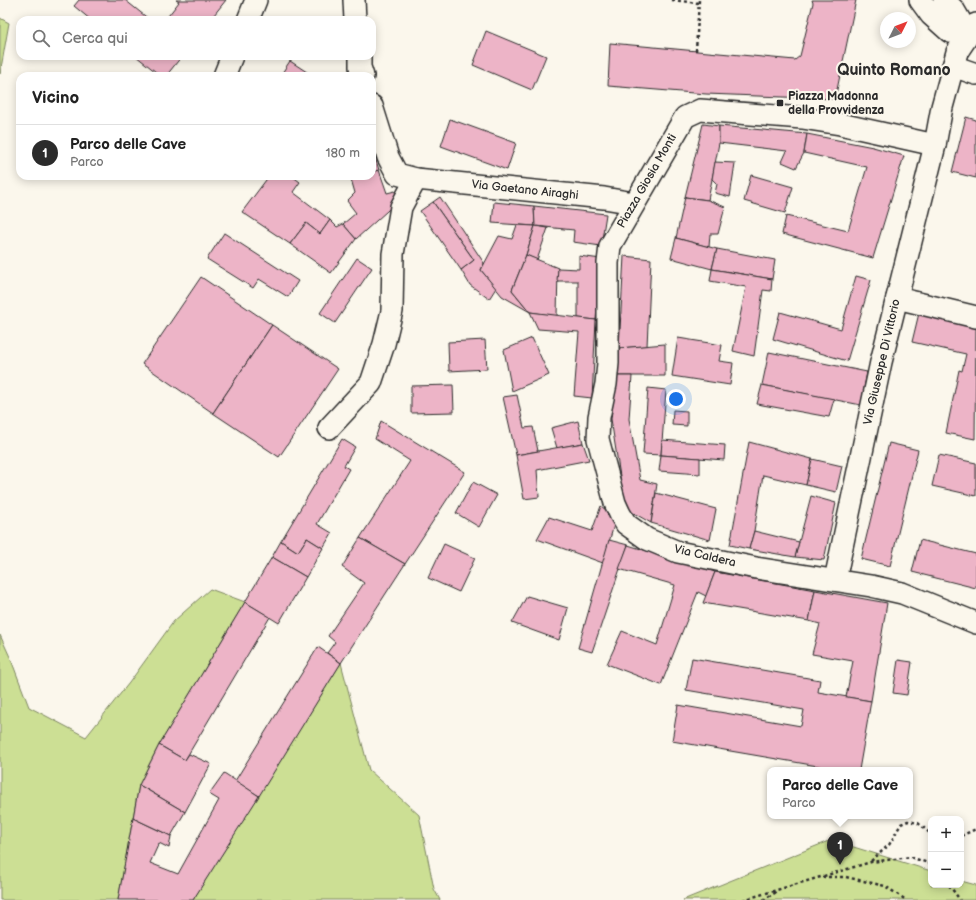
<!DOCTYPE html>
<html lang="it">
<head>
<meta charset="utf-8">
<style>
	body { margin:0; font-family:"Balsamiq Sans",sans-serif; background:#f2f2f2; color:#222 }
	.controls { position:absolute; right:12px; bottom:12px; display:grid; overflow:hidden; border-radius:8px; box-shadow:0 2px 10px #0003 }
	.controls button { width:36px; height:36px; display:grid; place-items:center; padding:0; border:0; border-bottom:1px solid #e0e0e0; background:#fff; color:#222; font:20px sans-serif }
	.compass { position:absolute; left:880px; top:12px; width:36px; height:36px; border-radius:50%; background:#fff; box-shadow:0 2px 10px #0003; rotate:48deg }
	.you { position:absolute; left:676px; top:399px; width:14px; height:14px; margin:-10px; border:3px solid #fff; border-radius:50%; background:#1a73e8; box-shadow:0 0 0 6px #1a73e833 }
	.badge { display:grid; place-items:center; width:26px; height:26px; border-radius:50%; background:#2b2b2b; color:#fff; font-size:13px; font-weight:700 }
	.pin { position:absolute; translate:-50% -33px; filter:drop-shadow(0 1px 2px #0008) }
	.pin::after { content:''; position:absolute; top:21px; width:14px; height:12px; background:inherit; clip-path:polygon(0 0,100% 0,50% 100%) }
	.popup { position:absolute; left:767px; top:767px; width:146px; height:52px; box-sizing:border-box; display:grid; place-content:center; border-radius:8px; background:#fff; filter:drop-shadow(0 1px 3px #0005); font-size:13px; white-space:nowrap; color:#767676 }
	.popup b { font-size:15px; color:#222 }
	.popup::after { content:''; position:absolute; left:50%; top:100%; margin-left:-8px; border:8px solid transparent; border-top-color:#fff }
	.list { margin:0; padding:0; list-style:none }
	h2 { display:flex; justify-content:space-between; align-items:center; height:52px; margin:0; padding:0 16px; font-size:17px }
	h2 small { font-size:13px; font-weight:400; color:#767676 }
	.list li { display:grid; grid-template-columns:26px 1fr auto; gap:12px; align-items:center; box-sizing:border-box; height:56px; padding:0 16px; border-top:1px solid #e0e0e0 }
	.list b { display:block; font-size:15px; white-space:nowrap }
	.list p { margin:0; font-size:13px; white-space:nowrap; color:#767676 }
	.list em { font-size:13px; font-style:normal; color:#767676 }
	.icon { flex:none; width:22px; height:22px; fill:none; stroke:currentColor; stroke-width:2; stroke-linecap:round; stroke-linejoin:round }
	.map { position:relative; flex:none; width:976px; height:900px; overflow:hidden }
	.search { position:absolute; background:#fff; box-shadow:0 2px 10px #0003; left:16px; top:16px; width:360px; height:44px; display:flex; align-items:center; gap:10px; box-sizing:border-box; padding:0 14px; border-radius:12px; color:#767676; font-size:15px }
	.panel { position:absolute; background:#fff; box-shadow:0 2px 10px #0003; left:16px; top:72px; width:360px; height:108px; border-radius:12px }
	.map>svg:first-child { display:block }
	.green { fill:#ccdf94; stroke:#7c8560 }
	.building { fill:#edb4c7; stroke:#2b2b2b }
	.lines { fill:none; stroke-linecap:round; stroke-linejoin:round }
	.minor-casing { stroke:#2b2b2b; stroke-width:24 }
	.path { stroke:#2b2b2b; stroke-width:2.5; stroke-dasharray:3 3; stroke-linecap:butt }
	.minor { stroke:#fbf7ec; stroke-width:21 }
	.poi-dot { fill:#2b2b2b; stroke:#fbf7ec; stroke-width:1.5 }
	.labels { text-anchor:middle; dominant-baseline:central; stroke-width:4; stroke-linejoin:round; paint-order:stroke }
	.poi-label { font-size:12px; font-weight:bold; fill:#2b2b2b; stroke:#fbf7ec; text-anchor:start }
	.street-label { font-size:12px; fill:#2b2b2b; stroke:#fbf7ec }
	.district-label { font-size:16px; font-weight:bold; fill:#2b2b2b; stroke:#fbf7ec }
</style>
</head>
<body>
<div class="map">
<svg width="976" height="900" viewBox="0 0 976 900">
	<rect width="100%" height="100%" fill="#fbf7ec"/>
	<filter id="ink" filterUnits="userSpaceOnUse"><feTurbulence type="fractalNoise" baseFrequency=".025" numOctaves="2"/><feDisplacementMap in="SourceGraphic" scale="8" xChannelSelector="R" yChannelSelector="G"/><feConvolveMatrix kernelMatrix="1 2 1 2 8 2 1 2 1" color-interpolation-filters="sRGB"/></filter>
	<g filter="url(#ink)">
		<g class="green">
			<polygon points="0,18 9,23 0,74"/>
			<polygon points="210,589 245,602 159,745 139,785 118,900 0,900 0,635 10,657 29,707 86,737 129,683 174,621"/>
			<polygon points="341,663 369,770 419,815 434,889 440,900 193,900"/>
			<polygon points="831,840 931,871 931,885 961,885 961,881 976,885 976,900 683,900"/>
		</g>
		<g class="building">
			<polygon points="79,0 125,0 150,20 91,20 74,6"/>
			<polygon points="176,0 226,0 210,20 165,20 179,2"/>
			<polygon points="812,0 856,0 835,99 706,94 608,86 610,43 795,60 800,56 813,3"/>
			<polygon points="486,31 546,56 532,90 473,65"/>
			<polygon points="136,56 182,56 166,76 161,76"/>
			<polygon points="290,61 313,76 280,76"/>
			<polygon points="966,117 976,120 976,178 952,172"/>
			<polygon points="450,119 516,143 507,170 441,146"/>
			<polygon points="703,124 719,126 719,143 708,200 685,197"/>
			<polygon points="719,126 807,134 804,153 796,168 782,162 787,151 719,143"/>
			<polygon points="807,134 873,147 904,156 873,258 782,234 786,216 848,231 867,167 804,153"/>
			<polygon points="372,148 379,170 372,172"/>
			<polygon points="715,162 735,163 730,197 715,193 717,184 712,179"/>
			<polygon points="379,170 387,193 395,191 397,202 356,239 343,224 356,213 347,201 355,193 351,179 360,176 372,176 372,172"/>
			<polygon points="751,175 793,187 785,213 744,201"/>
			<polygon points="269,176 292,176 300,182 293,192 330,220 320,234 306,223 290,244 242,212"/>
			<polygon points="440,197 484,263 481,270 496,288 489,299 470,285 461,270 474,260 433,202"/>
			<polygon points="685,197 708,200 725,207 718,234 710,234 709,247 676,238"/>
			<polygon points="433,202 474,260 461,270 420,211"/>
			<polygon points="494,202 534,206 535,226 492,223"/>
			<polygon points="534,206 606,214 601,246 573,242 574,230 535,226"/>
			<polygon points="330,220 337,227 343,224 356,239 331,273 290,244 306,223 320,234"/>
			<polygon points="517,225 535,226 526,255 512,290 530,312 502,296 481,270 499,236 512,239"/>
			<polygon points="535,226 548,228 537,260 526,255"/>
			<polygon points="224,233 298,281 288,297 259,279 253,288 207,259"/>
			<polygon points="676,238 717,249 712,269 671,258"/>
			<polygon points="717,249 775,260 772,279 712,269"/>
			<polygon points="526,255 558,268 557,316 530,312 512,290"/>
			<polygon points="579,256 601,259 596,320 578,318 578,281 557,281 558,268 579,269"/>
			<polygon points="624,256 651,259 647,346 619,348"/>
			<polygon points="357,258 372,268 335,323 320,313"/>
			<polygon points="712,269 772,279 771,291 763,290 754,356 733,351 746,287 710,281"/>
			<polygon points="856,276 871,280 847,361 773,339 780,312 841,329"/>
			<polygon points="201,277 272,325 213,413 142,364"/>
			<polygon points="530,312 596,320 592,398 574,396 579,332 538,329"/>
			<polygon points="919,313 976,327 975,439 946,433 959,370 962,371 966,354 912,342"/>
			<polygon points="272,325 338,369 279,457 213,413"/>
			<polygon points="532,338 549,375 512,391 504,350"/>
			<polygon points="678,338 722,345 719,361 733,363 730,385 672,376"/>
			<polygon points="485,340 487,369 449,371 448,342"/>
			<polygon points="665,344 665,376 616,376 619,348"/>
			<polygon points="769,352 867,372 861,405 762,385"/>
			<polygon points="616,376 632,376 629,419 640,480 657,484 651,523 625,508 611,419"/>
			<polygon points="453,385 454,412 411,413 411,386"/>
			<polygon points="762,385 834,399 829,417 757,404"/>
			<polygon points="648,388 666,390 661,455 643,454"/>
			<polygon points="517,395 524,428 533,427 538,451 516,455 503,397"/>
			<polygon points="673,410 687,411 687,426 672,425"/>
			<polygon points="381,421 465,472 405,564 360,538 410,461 375,439"/>
			<polygon points="578,421 583,443 557,448 551,428"/>
			<polygon points="342,439 355,447 344,466 349,469 317,524 332,533 323,548 307,538 298,552 281,541"/>
			<polygon points="662,440 725,445 724,460 661,455"/>
			<polygon points="749,442 812,459 806,485 763,475 754,531 749,549 730,545"/>
			<polygon points="583,443 589,460 537,470 539,497 524,499 516,455"/>
			<polygon points="889,443 918,450 890,566 861,559"/>
			<polygon points="661,455 700,458 700,474 659,471"/>
			<polygon points="939,455 976,463 976,496 932,486"/>
			<polygon points="812,459 842,466 836,492 806,485"/>
			<polygon points="473,482 497,495 479,527 456,513"/>
			<polygon points="656,493 716,509 710,540 651,523"/>
			<polygon points="811,496 836,503 824,560 795,557"/>
			<polygon points="601,506 616,518 603,563 537,539 549,517 592,531"/>
			<polygon points="754,531 799,542 795,557 749,549"/>
			<polygon points="307,538 323,548 306,577 272,557 281,541 298,552"/>
			<polygon points="360,538 405,564 341,663 327,653 335,642 328,636 364,583 342,567"/>
			<polygon points="609,540 628,545 592,652 578,648"/>
			<polygon points="920,540 976,554 976,588 912,572"/>
			<polygon points="444,544 475,558 459,592 428,578"/>
			<polygon points="628,545 715,572 706,596 698,592 661,685 607,664 622,631 657,645 675,585 619,569"/>
			<polygon points="272,557 306,577 279,623 245,602"/>
			<polygon points="715,572 815,590 809,621 703,603"/>
			<polygon points="815,590 887,603 871,701 846,697 853,661 812,654 820,624 809,621"/>
			<polygon points="527,596 568,608 559,640 512,623"/>
			<polygon points="245,602 270,617 185,760 159,745"/>
			<polygon points="318,647 341,663 259,796 235,781"/>
			<polygon points="692,658 820,680 818,692 871,701 859,770 841,770 672,741 678,705 801,726 804,710 686,690"/>
			<polygon points="898,660 912,662 907,695 893,693"/>
			<polygon points="159,745 185,760 189,754 211,764 185,812 139,785"/>
			<polygon points="224,773 259,796 193,900 118,900 133,818 171,836 169,848 159,843 150,863 178,874 219,800 209,794"/>
			<polygon points="139,785 185,812 171,836 133,818"/>
		</g>
		<g class="lines">
			<defs>
				<g id="minor">
					<polyline points="354,0 355,20"/>
					<polyline points="920,0 931,15 950,32 968,34"/>
					<polyline points="944,0 954,10 968,34"/>
					<polyline points="248,20 256,0"/>
					<polyline points="360,56 360,67 363,76"/>
					<polyline points="953,66 976,74"/>
					<polyline points="224,76 232,56"/>
					<polyline points="372,106 388,157 397,174 416,179 604,198 634,203"/>
					<polyline points="935,145 840,124 802,118 700,110 685,117 610,246 608,263 608,363 606,384 599,417 598,439 615,503 620,514 626,524 647,539 678,552 756,568 871,586 902,593 976,623"/>
					<polyline points="897,298 976,317"/>
					<polyline points="329,428 371,383 384,344 392,311 393,254 401,207 416,179"/>
					<polyline points="835,580 881,362 935,145 942,107 957,52 976,24"/>
				</g>
			</defs>
			<use href="#minor" class="minor-casing"/>
			<g class="path">
				<polyline points="672,0 698,3"/>
				<polyline points="696,51 699,0"/>
				<polyline points="961,836 976,829"/>
				<polyline points="871,861 889,845 901,824 908,821 918,823 931,834"/>
				<polyline points="822,877 846,877 885,886 906,900"/>
				<polyline points="949,885 960,900"/>
				<polyline points="743,900 871,862 910,857 931,864"/>
				<polyline points="763,900 778,891"/>
			</g>
			<use href="#minor" class="minor"/>
		</g>
	</g>
	<rect class="poi-dot" x="776" y="99" width="8" height="8" rx="2"/>
	<g class="labels">
		<g class="poi-label">
			<text x="788" y="96">Piazza Madonna<tspan x="788" dy="14">della Provvidenza</tspan></text>
		</g>
		<g class="street-label">
			<text transform="translate(647 181) rotate(-60)">Piazza Giosia Monti</text>
			<text transform="translate(525 190) rotate(6)">Via Gaetano Airaghi</text>
			<text transform="translate(882 362) rotate(-77)">Via Giuseppe Di Vittorio</text>
			<text transform="translate(705 556) rotate(13)">Via Caldera</text>
		</g>
		<g class="district-label">
			<text x="894" y="70">Quinto Romano</text>
		</g>
	</g>
</svg>
<div class="controls">
<button>+</button>
<button>−</button>
</div>
<svg class="compass" viewBox="-18 -18 36 36"><path d="M0-13l5 13h-10z" fill="#e53935"/><path d="M0 13l5-13h-10z" fill="#767676"/></svg>
<div class="you"></div>
<div class="pin badge" style="left:840px;top:865px">1</div>
<div class="popup"><b>Parco delle Cave</b>Parco</div>
<div class="search"><svg class="icon" aria-label="search" viewBox="0 0 24 24"><circle cx="10" cy="10" r="6"/><path d="M15 15l6 6"/></svg>Cerca qui</div>
<section class="panel">
<h2>Vicino<small></small></h2>
<ul class="list">
<li><span class="badge">1</span><div><b>Parco delle Cave</b><p>Parco</p></div><em>180 m</em></li>
</ul>
</section>
</div>
</body>
</html>
